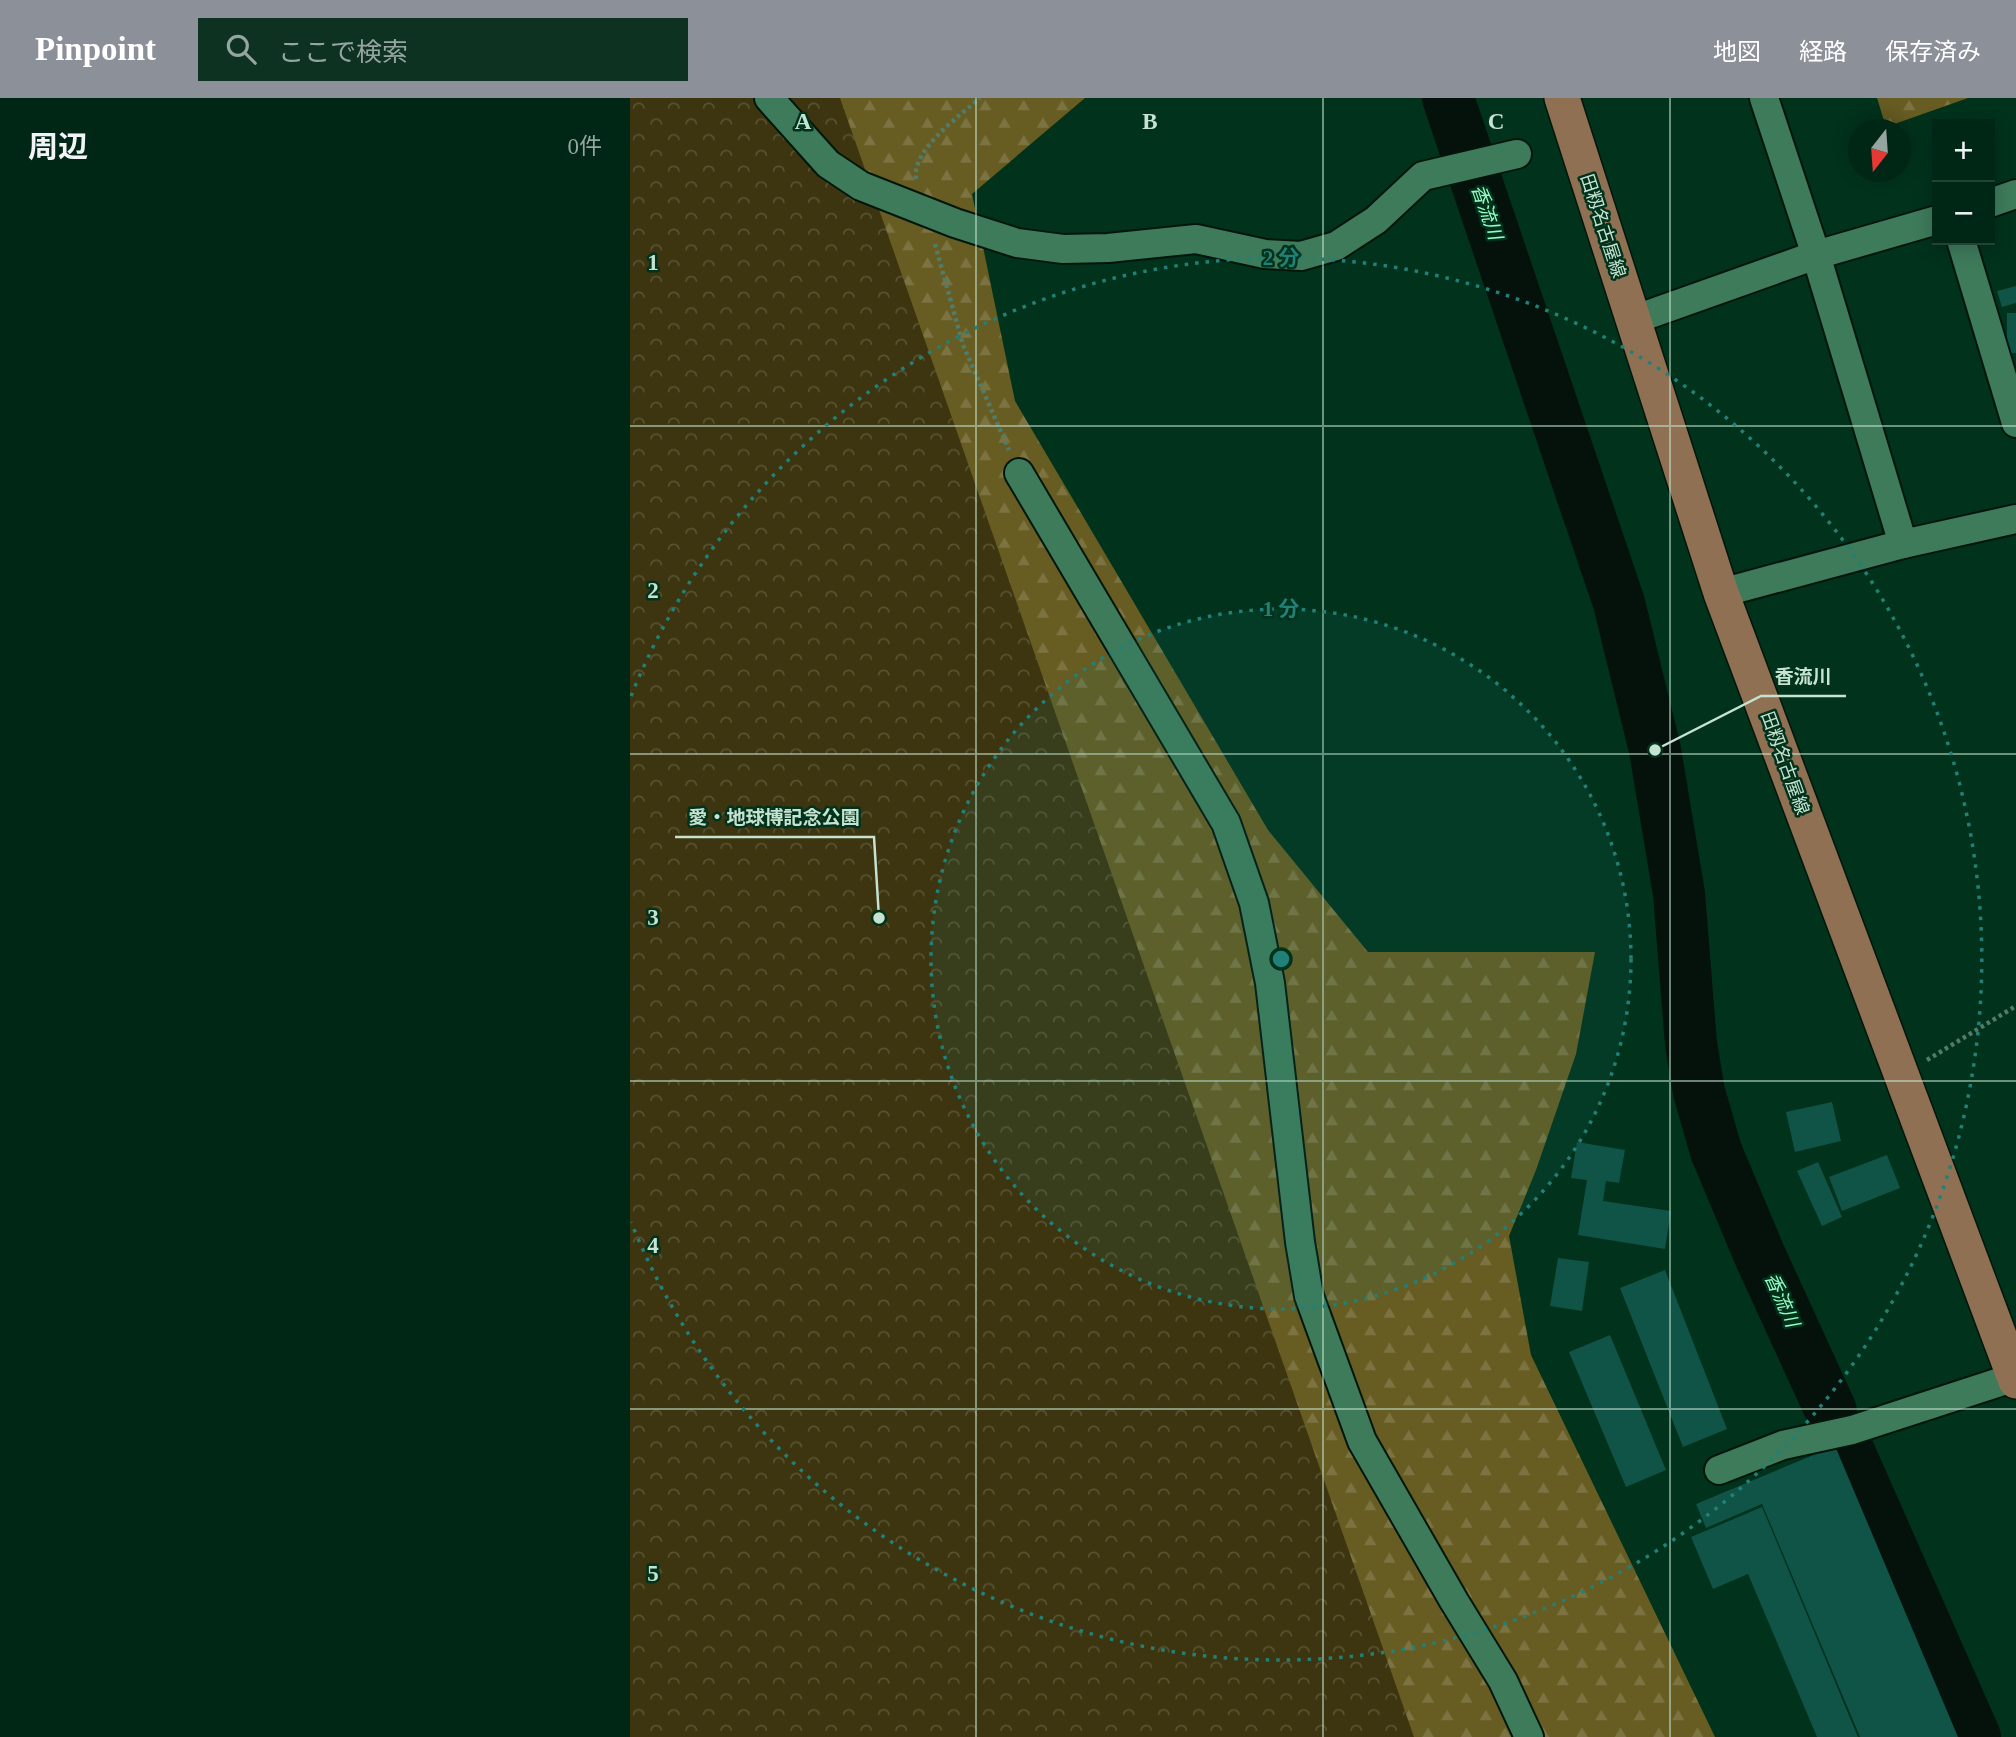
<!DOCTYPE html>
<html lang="ja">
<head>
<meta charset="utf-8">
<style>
	body { margin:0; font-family:"Times New Roman","Noto Sans JP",serif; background:#0e3222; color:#f1f3f6 }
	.controls { position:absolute; right:21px; top:21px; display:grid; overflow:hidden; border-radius:0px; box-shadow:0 4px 18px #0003 }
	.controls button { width:63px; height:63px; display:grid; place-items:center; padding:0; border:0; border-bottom:2px solid #224334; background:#002615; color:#f1f3f6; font:35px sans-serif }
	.compass { position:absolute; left:1218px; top:21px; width:63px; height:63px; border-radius:50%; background:#002615; box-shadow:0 4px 18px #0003; rotate:197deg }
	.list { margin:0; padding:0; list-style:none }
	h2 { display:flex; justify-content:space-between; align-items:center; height:91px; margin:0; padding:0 28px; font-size:30px }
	h2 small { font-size:23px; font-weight:400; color:#95a5a0 }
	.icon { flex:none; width:38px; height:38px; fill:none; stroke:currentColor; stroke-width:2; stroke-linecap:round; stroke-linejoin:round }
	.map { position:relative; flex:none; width:1386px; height:1639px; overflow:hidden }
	header { display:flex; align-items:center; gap:42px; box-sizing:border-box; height:98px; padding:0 35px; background:#8c9099; color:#fff }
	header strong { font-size:33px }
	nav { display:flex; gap:38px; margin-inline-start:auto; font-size:24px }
	.search { width:490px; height:63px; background:#0e3222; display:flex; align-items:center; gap:18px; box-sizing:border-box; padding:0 24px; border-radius:0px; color:#95a5a0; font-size:26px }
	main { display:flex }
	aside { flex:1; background:#002615 }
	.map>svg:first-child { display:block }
	.forest { fill:url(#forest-firs) }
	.park { fill:url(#park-crowns) }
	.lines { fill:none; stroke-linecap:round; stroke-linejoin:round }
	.river { stroke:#05120b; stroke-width:52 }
	.building { fill:#105347 }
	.minor-casing { stroke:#04160c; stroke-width:32 }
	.major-casing { stroke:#04160c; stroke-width:38 }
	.path { stroke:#527c67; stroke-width:4.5; stroke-dasharray:3.5 3.5; stroke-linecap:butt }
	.minor { stroke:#3e7b5b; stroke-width:28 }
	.major { stroke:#907052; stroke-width:35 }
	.grid { fill:none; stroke:#c5e3d0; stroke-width:2; stroke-opacity:0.55 }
	.ring { fill:none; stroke:#218178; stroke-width:3.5; stroke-dasharray:3.5 7 }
	.labels { text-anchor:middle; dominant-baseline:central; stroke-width:5; stroke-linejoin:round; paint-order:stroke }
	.street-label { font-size:18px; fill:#c5e3d0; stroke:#00321c }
	.water-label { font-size:19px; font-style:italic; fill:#95fec4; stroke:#00321c }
	.grid-label { font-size:23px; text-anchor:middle; font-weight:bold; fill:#c5e3d0; stroke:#00321c; stroke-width:5; stroke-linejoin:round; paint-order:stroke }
	.centre { fill:#218178; stroke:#00321c; stroke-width:3.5 }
	.ring-label { font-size:21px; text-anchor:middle; font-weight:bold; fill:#218178; stroke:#00321c; stroke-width:5; stroke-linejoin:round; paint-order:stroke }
	.leader { fill:none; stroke:#c5e3d0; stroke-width:2.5 }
	.callout-dot { fill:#c5e3d0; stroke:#00321c; stroke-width:2.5 }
	.callout-label { font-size:19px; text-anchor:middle; font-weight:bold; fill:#c5e3d0; stroke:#00321c; stroke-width:5; stroke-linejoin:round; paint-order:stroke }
</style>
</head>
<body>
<header>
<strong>Pinpoint</strong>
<div class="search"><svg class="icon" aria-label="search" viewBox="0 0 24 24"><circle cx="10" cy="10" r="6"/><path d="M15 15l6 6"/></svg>ここで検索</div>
<nav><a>地図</a><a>経路</a><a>保存済み</a></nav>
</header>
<main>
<aside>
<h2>周辺<small>0件</small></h2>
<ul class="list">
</ul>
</aside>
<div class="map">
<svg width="1386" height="1639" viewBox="0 0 1386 1639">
	<defs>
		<pattern id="forest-firs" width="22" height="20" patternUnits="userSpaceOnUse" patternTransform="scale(1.75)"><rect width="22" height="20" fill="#675c22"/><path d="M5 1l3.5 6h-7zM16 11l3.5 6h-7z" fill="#7b7341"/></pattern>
		<pattern id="park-crowns" width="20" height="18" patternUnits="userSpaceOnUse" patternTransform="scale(1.75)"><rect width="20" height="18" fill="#3c350f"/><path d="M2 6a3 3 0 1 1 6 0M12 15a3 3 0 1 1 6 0" fill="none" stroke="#575231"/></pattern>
	</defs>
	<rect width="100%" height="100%" fill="#00321c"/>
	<g class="forest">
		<polygon points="0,0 455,0 342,96 385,303 638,732 738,854 965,854 946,956 906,1072 879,1138 901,1257 1085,1639 0,1639"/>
		<polygon points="1247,0 1338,0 1256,29"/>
	</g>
	<polygon class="park" points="0,0 210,0 784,1639 0,1639"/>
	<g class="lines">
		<g class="river">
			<polyline points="818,0 989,505 1025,652 1049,796 1061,946 1069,994 1086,1053 1130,1158 1201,1313"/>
			<polyline points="1212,1338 1345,1639"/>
		</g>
	</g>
	<g class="building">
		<polygon points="1386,188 1386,205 1372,209 1367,193"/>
		<rect x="1377" y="215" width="9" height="40"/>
		<polygon points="1202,1004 1211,1043 1165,1054 1156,1014"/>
		<polygon points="947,1044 995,1052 989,1085 976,1083 973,1103 1041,1113 1035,1151 948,1137 957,1082 941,1080"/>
		<polygon points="1257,1057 1270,1090 1212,1113 1199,1079"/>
		<polygon points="1188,1064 1212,1119 1192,1128 1167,1073"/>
		<polygon points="928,1160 959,1164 952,1213 920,1208"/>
		<polygon points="1035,1172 1097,1331 1053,1349 990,1190"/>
		<polygon points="980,1237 1036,1372 996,1389 939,1254"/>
		<polygon points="1205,1348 1328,1639 1230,1639 1132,1406 1076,1430 1066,1406"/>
		<polygon points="1132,1409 1228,1639 1187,1639 1118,1476 1083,1491 1061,1439"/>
	</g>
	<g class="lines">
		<defs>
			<g id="minor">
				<polyline points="139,0 198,66 231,88 325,125 387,145 433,151 478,150 566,141 635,156 671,158 706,148 746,122 793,78 887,56"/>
				<polyline points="1134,0 1186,157 1273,446"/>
				<polyline points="1360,105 1386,96"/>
				<polyline points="1331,142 1386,325"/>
				<polyline points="1003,222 1186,157 1307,122"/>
				<polyline points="389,375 596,725 624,805 640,885 670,1144 679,1198 732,1343 824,1503 873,1583 899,1639"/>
				<polyline points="1091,495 1273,446 1386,421"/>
				<polyline points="1089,1372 1153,1347 1222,1332 1385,1279"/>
			</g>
			<polyline id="major" points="932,0 1091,495 1386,1283"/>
		</defs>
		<use href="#minor" class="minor-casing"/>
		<use href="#major" class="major-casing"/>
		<g class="path">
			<path d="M286 81C281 52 331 17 350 0"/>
			<polyline points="305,146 333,247 379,352"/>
			<polyline points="1297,962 1386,908"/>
		</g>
		<use href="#minor" class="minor"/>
		<use href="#major" class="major"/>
	</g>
	<path class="grid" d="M346 0V1639M693 0V1639M1040 0V1639M0 328H1386M0 656H1386M0 983H1386M0 1311H1386"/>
	<circle cx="651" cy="861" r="350" fill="#218178" fill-opacity=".12"/>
	<g class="ring">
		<circle cx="651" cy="861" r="350"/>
		<path d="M1 598A701 701 0 1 1 1 1124"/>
	</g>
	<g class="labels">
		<g class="street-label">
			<text transform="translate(973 128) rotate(72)">田籾名古屋線</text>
			<text transform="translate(1155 665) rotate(70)">田籾名古屋線</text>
		</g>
		<g class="water-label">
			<text transform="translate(857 114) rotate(71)">香流川</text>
			<text transform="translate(1152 1202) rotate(66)">香流川</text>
		</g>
	</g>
	<g class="grid-label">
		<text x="173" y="31">A</text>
		<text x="520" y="31">B</text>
		<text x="866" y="31">C</text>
		<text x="23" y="172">1</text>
		<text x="23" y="500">2</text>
		<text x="23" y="827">3</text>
		<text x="23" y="1155">4</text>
		<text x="23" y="1483">5</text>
	</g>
	<circle cx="651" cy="861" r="10" class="centre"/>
	<g class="ring-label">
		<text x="651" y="167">2 分</text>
		<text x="651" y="518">1 分</text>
	</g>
	<path class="leader" d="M1025 652L1131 598H1216M249 820L244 739H45"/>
	<g class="callout-dot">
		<circle cx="1025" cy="652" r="7"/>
		<circle cx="249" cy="820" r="7"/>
	</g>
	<g class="callout-label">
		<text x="1173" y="585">香流川</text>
		<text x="144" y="726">愛・地球博記念公園</text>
	</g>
</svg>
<div class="controls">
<button>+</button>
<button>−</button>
</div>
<svg class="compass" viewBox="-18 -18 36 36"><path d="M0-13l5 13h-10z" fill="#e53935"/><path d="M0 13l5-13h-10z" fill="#95a5a0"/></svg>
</div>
</main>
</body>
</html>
